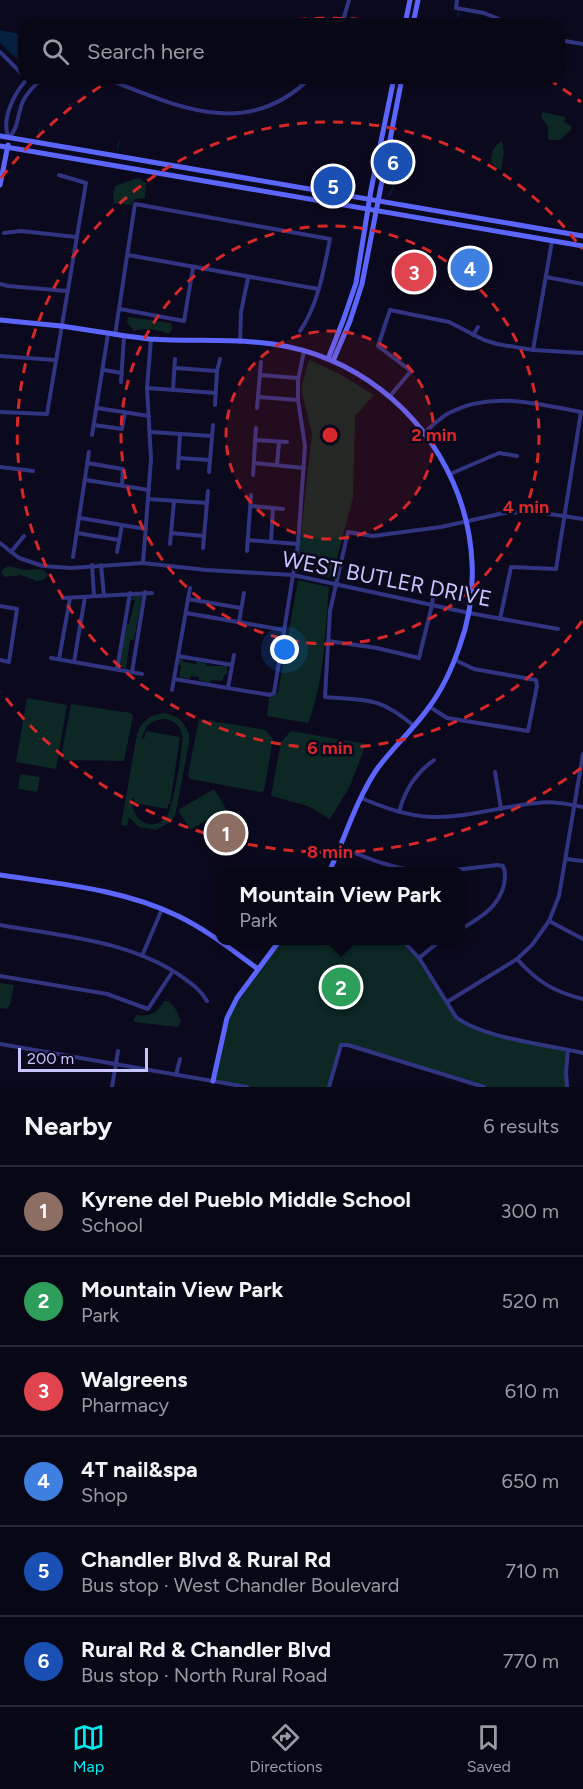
<!DOCTYPE html>
<html lang="en">
<head>
<meta charset="utf-8">
<style>
	body { margin:0; font-family:Figtree,sans-serif; background:#11101f; color:#f1f3f6 }
	.scale { position:absolute; left:18px; bottom:15px; width:130px; box-sizing:border-box; padding-left:6px; border:3px solid #c7c5ff; border-top:0; font-size:16px; line-height:21px; white-space:nowrap; color:#c7c5ff; -webkit-text-stroke:4px #0b091d; paint-order:stroke }
	.you { position:absolute; left:285px; top:650px; width:21px; height:21px; margin:-15px; border:4px solid #fff; border-radius:50%; background:#1a73e8; box-shadow:0 0 0 9px #1a73e833 }
	.badge { display:grid; place-items:center; width:39px; height:39px; border-radius:50%; background:#00edf0; color:#fff; font-size:20px; font-weight:700 }
	.pin { position:absolute; translate:-50% -50%; border:3px solid #fff; box-shadow:0 2px 6px #0006 }
	.popup { position:absolute; left:216px; top:867px; width:249px; height:78px; box-sizing:border-box; display:grid; place-content:center; border-radius:12px; background:#080716; filter:drop-shadow(0 2px 4px #0005); font-size:20px; white-space:nowrap; color:#9899a1 }
	.popup b { font-size:22px; color:#f1f3f6 }
	.popup::after { content:''; position:absolute; left:50%; top:100%; margin-left:-12px; border:12px solid transparent; border-top-color:#080716 }
	.list { margin:0; padding:0; list-style:none }
	h2 { display:flex; justify-content:space-between; align-items:center; height:78px; margin:0; padding:0 24px; font-size:26px }
	h2 small { font-size:20px; font-weight:400; color:#9899a1 }
	.list li { display:grid; grid-template-columns:39px 1fr auto; gap:18px; align-items:center; box-sizing:border-box; height:90px; padding:0 24px; border-top:2px solid #292835 }
	.list b { display:block; font-size:22px; white-space:nowrap }
	.list p { margin:0; font-size:20px; white-space:nowrap; color:#9899a1 }
	.list em { font-size:20px; font-style:normal; color:#9899a1 }
	.icon { flex:none; width:33px; height:33px; fill:none; stroke:currentColor; stroke-width:2; stroke-linecap:round; stroke-linejoin:round }
	.map { position:relative; flex:none; width:583px; height:1087px; overflow:hidden }
	.search { position:absolute; background:#080716; box-shadow:0 2px 4px #0004; left:18px; right:18px; top:18px; height:66px; display:flex; align-items:center; gap:15px; box-sizing:border-box; padding:0 21px; border-radius:18px; color:#9899a1; font-size:22px }
	.sheet { height:618px; background:#080716 }
	nav { display:flex; justify-content:space-around; align-items:center; box-sizing:border-box; height:84px; border-top:2px solid #292835; background:#080716; font-size:16px; color:#9899a1 }
	nav a { display:grid; justify-items:center; gap:3px }
	nav .on { color:#00edf0 }
	.map>svg:first-child { display:block }
	.green { fill:#0c2724; fill-rule:evenodd }
	.water { fill:#06203f }
	.lines { fill:none; stroke-linecap:round; stroke-linejoin:round }
	.stream { stroke:#06203f; stroke-width:1.5 }
	.street { stroke:#303481; stroke-width:4 }
	.secondary { stroke:#5c66ff; stroke-width:5 }
	.ring { fill:none; stroke:#d62828; stroke-width:3; stroke-dasharray:10 8 }
	.labels { text-anchor:middle; dominant-baseline:central; stroke-width:5; stroke-linejoin:round; paint-order:stroke }
	.street-label { font-size:22px; fill:#c7c5ff; stroke:#0b091d }
	.centre { fill:#d62828; stroke:#0b091d; stroke-width:3 }
	.ring-label { font-size:18px; text-anchor:middle; font-weight:bold; fill:#d62828; stroke:#0b091d; stroke-width:5; stroke-linejoin:round; paint-order:stroke }
</style>
</head>
<body>
<div class="map">
<svg width="583" height="1087" viewBox="0 0 583 1087">
	<rect width="100%" height="100%" fill="#0b091d"/>
	<g class="green">
		<polygon points="542,112 565,117 564,122 571,126 571,130 560,140 550,140 548,138 548,126 541,117"/>
		<path d="M502 141 504 152 501 170C485 164 491 147 502 141Z"/>
		<polygon points="138,178 146,183 145,198 135,199 131,205 114,203 113,195 115,186"/>
		<path d="M128 317 170 323 173 327 169 334C158 330 146 327 134 331L127 322Z"/>
		<polygon points="309,360 338,373 374,395 355,416 353,497 332,578 297,569 312,434 301,389"/>
		<path d="M9 566C14 567 19 569 24 570 34 571 41 565 48 575L43 580 37 581 21 575 4 577 1 573 3 569Z"/>
		<path d="M298 580 329 587C325 631 325 681 308 723L267 716 269 698 278 692Z"/>
		<polygon points="136,594 142,596 134,640 130,640 126,669 118,665 126,624 129,624 135,600 130,600"/>
		<polygon points="182,658 184,662 196,664 197,661 206,663 206,666 227,666 227,674 225,674 222,681 212,680 210,683 199,680 199,677 191,676 190,679 179,677 181,666 178,665 179,660"/>
		<polygon points="27,698 67,705 56,769 16,762"/>
		<polygon points="71,704 131,713 133,716 124,761 64,760 61,757"/>
		<path d="M163 713C177 715 184 721 189 734V743L175 816 170 822 156 830 139 827 129 817 127 826 121 825 137 734C142 721 149 715 163 713ZM166 719C174 721 180 725 182 734 184 743 173 809 167 816 153 835 129 818 132 798H134V803L168 809V804H170L180 737 146 731 144 739H142C145 725 152 719 166 719Z"/>
		<polygon points="199,719 266,730 273,739 264,791 260,792 190,779 188,775"/>
		<polygon points="291,731 366,744 350,786 330,819 308,806 271,796 281,742"/>
		<polygon points="20,774 40,777 37,792 18,789"/>
		<polygon points="214,789 226,809 190,830 178,810"/>
		<polygon points="280,941 402,941 419,958 456,1017 472,1028 568,1050 567,1087 484,1087 342,1045 329,1087 247,1087 213,1081 227,1018"/>
		<polygon points="0,983 14,985 10,1005 7,1009 0,1008"/>
		<path d="M164 1001H169L177 1011 181 1022 177 1027 134 1022V1019L136 1015C150 1017 158 1013 164 1001Z"/>
	</g>
	<polygon class="water" points="0,30 24,35 22,57 17,59 0,43"/>
	<g class="lines">
		<g class="stream">
			<polyline points="458,17 459,9"/>
			<polyline points="39,134 40,128"/>
			<polyline points="118,148 119,142"/>
			<polyline points="389,196 395,183"/>
		</g>
		<g class="street">
			<polyline points="457,0 456,8 484,13 511,24"/>
			<polyline points="342,24 349,0"/>
			<polyline points="559,40 583,44"/>
			<polyline points="0,52 24,76"/>
			<path d="M28 78C15 92 0 119 9 138 17 129 17 121 20 110 23 96 33 86 44 78"/>
			<path d="M96 78H104C175 105 246 142 310 78"/>
			<polyline points="4,233 21,231 76,237"/>
			<polyline points="128,255 318,289"/>
			<polyline points="546,277 583,284"/>
			<polyline points="0,284 8,286 67,291"/>
			<polyline points="120,309 184,321 193,268"/>
			<path d="M115 335 135 204 330 239C324 269 318 305 300 331"/>
			<polyline points="473,335 478,327"/>
			<polyline points="240,342 241,312 248,278"/>
			<polyline points="533,350 552,241"/>
			<polyline points="0,356 55,360"/>
			<polyline points="175,368 217,371"/>
			<polyline points="104,370 122,373"/>
			<polyline points="260,375 298,378"/>
			<polyline points="121,382 124,336"/>
			<polyline points="147,388 216,393"/>
			<polyline points="173,390 175,359"/>
			<polyline points="390,396 411,371 378,346 390,310 449,322 484,340 497,344 533,350 583,353"/>
			<polyline points="258,397 298,400"/>
			<polyline points="215,405 217,371 220,359"/>
			<polyline points="97,408 149,416"/>
			<polyline points="257,408 261,362"/>
			<polyline points="0,412 47,414 86,183 59,175"/>
			<polyline points="94,425 122,429 125,412"/>
			<polyline points="150,432 212,436"/>
			<path d="M425 432C433 425 442 416 451 412 492 391 538 404 581 412L556 569 511 567 500 619"/>
			<polyline points="92,435 108,334"/>
			<polyline points="255,440 287,442"/>
			<polyline points="179,458 210,460"/>
			<polyline points="87,463 123,469 122,485"/>
			<polyline points="254,463 304,468"/>
			<polyline points="277,465 279,442"/>
			<polyline points="0,467 33,471"/>
			<polyline points="178,468 180,434"/>
			<polyline points="209,472 213,425"/>
			<polyline points="450,474 499,453 517,456"/>
			<polyline points="253,475 256,428"/>
			<polyline points="86,480 149,490"/>
			<polyline points="148,499 207,503"/>
			<polyline points="251,506 283,509"/>
			<polyline points="80,518 146,529"/>
			<polyline points="77,533 119,540"/>
			<polyline points="171,533 204,536"/>
			<polyline points="248,540 298,544"/>
			<polyline points="271,541 273,508"/>
			<polyline points="0,543 19,558 43,566 71,568 143,563 206,570 293,575 469,613 558,629"/>
			<polyline points="170,544 174,501"/>
			<polyline points="203,548 208,491"/>
			<polyline points="247,551 251,495"/>
			<polyline points="11,552 24,536"/>
			<polyline points="117,552 122,525"/>
			<polyline points="73,557 89,452"/>
			<polyline points="143,563 151,459 147,388 151,339"/>
			<polyline points="92,565 94,596"/>
			<polyline points="101,565 104,595"/>
			<polyline points="63,598 152,593"/>
			<polyline points="188,599 241,608"/>
			<polyline points="0,606 17,609 9,662 0,660"/>
			<polyline points="186,613 284,630"/>
			<polyline points="239,622 244,593"/>
			<polyline points="328,641 377,648 419,658 432,605 435,583"/>
			<polyline points="178,656 232,665"/>
			<polyline points="51,658 142,674"/>
			<polyline points="59,659 70,598"/>
			<polyline points="74,662 85,597"/>
			<polyline points="117,669 130,593"/>
			<polyline points="132,672 145,592"/>
			<polyline points="174,679 270,695 274,693 298,544 305,446 298,400 298,380 304,351"/>
			<polyline points="228,688 234,655"/>
			<polyline points="172,690 190,588"/>
			<polyline points="430,707 447,718 528,731 537,686 536,680 474,669 455,660"/>
			<path d="M414 726C380 697 368 700 325 697L330 611 348 532 373 536 441 527 504 513 537 512 583 519"/>
			<polyline points="495,772 501,809"/>
			<path d="M361 798C385 808 407 816 432 817 468 818 502 806 537 803 553 801 568 804 583 807"/>
			<path d="M399 812C405 790 415 774 434 760"/>
			<path d="M340 847C369 859 396 870 427 872"/>
			<polyline points="566,859 583,861"/>
			<path d="M438 872 497 865 503 866C506 873 505 877 504 885 498 908 480 918 461 929"/>
			<polyline points="549,921 583,939"/>
			<path d="M0 925C61 936 128 940 181 976 192 984 200 989 207 1001"/>
			<path d="M402 940 419 958 456 1017C482 1038 549 1045 583 1053"/>
			<polyline points="142,956 162,909"/>
			<polyline points="419,958 441,940"/>
			<path d="M517 959C538 982 552 991 583 999"/>
			<polyline points="0,976 107,994 148,1009 173,971"/>
			<polyline points="447,1002 517,959 532,945 549,921 559,896 583,754"/>
			<polyline points="0,1044 247,1087"/>
			<polyline points="176,1075 180,1059"/>
			<polyline points="112,1087 118,1051"/>
			<polyline points="329,1087 341,1045 348,1045 484,1087"/>
			<polyline points="567,1087 566,1072 568,1050"/>
		</g>
		<g class="secondary">
			<polyline points="405,24 410,0"/>
			<polyline points="413,24 418,0"/>
			<polyline points="0,136 583,236"/>
			<polyline points="0,146 583,246"/>
			<polyline points="0,185 8,145"/>
			<path d="M0 320C20 322 41 324 61 326 91 330 120 336 150 339 191 342 233 338 273 344 354 356 420 408 453 482 476 534 479 595 459 648 452 668 442 690 429 707 414 729 393 747 377 769 356 800 345 838 329 872"/>
			<polyline points="328,359 344,318 356,283 371,190 394,78"/>
			<polyline points="333,361 350,321 362,284 402,78"/>
			<path d="M0 875C60 884 123 889 178 916 207 930 232 950 258 969"/>
			<polyline points="213,1081 227,1018 237,998 280,940"/>
		</g>
	</g>
	<circle cx="330" cy="435" r="104" fill="#d62828" fill-opacity=".12"/>
	<g class="ring">
		<circle cx="330" cy="435" r="104"/>
		<circle cx="330" cy="435" r="209"/>
		<path d="M582 621A313 313 0 1 1 582 249"/>
		<path d="M581 768A417 417 0 0 1 1 692M1 178A417 417 0 0 1 112 79M261 24A417 417 0 0 1 399 24M548 79A417 417 0 0 1 581 102"/>
	</g>
	<g class="labels">
		<g class="street-label">
			<text transform="translate(387 579) rotate(11)">WEST BUTLER DRIVE</text>
		</g>
	</g>
	<circle cx="330" cy="435" r="9" class="centre"/>
	<g class="ring-label">
		<text x="434" y="441">2 min</text>
		<text x="526" y="513">4 min</text>
		<text x="330" y="754">6 min</text>
		<text x="330" y="858">8 min</text>
	</g>
</svg>
<div class="scale">200 m</div>
<div class="you"></div>
<div class="pin badge" style="left:226px;top:833px;background:#8d6e63">1</div>
<div class="pin badge" style="left:341px;top:987px;background:#2e9e5b">2</div>
<div class="popup"><b>Mountain View Park</b>Park</div>
<div class="pin badge" style="left:414px;top:272px;background:#e0444e">3</div>
<div class="pin badge" style="left:470px;top:268px;background:#3f7fe0">4</div>
<div class="pin badge" style="left:333px;top:186px;background:#1a4fb4">5</div>
<div class="pin badge" style="left:393px;top:162px;background:#1a4fb4">6</div>
<div class="search"><svg class="icon" aria-label="search" viewBox="0 0 24 24"><circle cx="10" cy="10" r="6"/><path d="M15 15l6 6"/></svg>Search here</div>
</div>
<section class="sheet">
<h2>Nearby<small>6 results</small></h2>
<ul class="list">
<li><span class="badge" style="background:#8d6e63">1</span><div><b>Kyrene del Pueblo Middle School</b><p>School</p></div><em>300 m</em></li>
<li><span class="badge" style="background:#2e9e5b">2</span><div><b>Mountain View Park</b><p>Park</p></div><em>520 m</em></li>
<li><span class="badge" style="background:#e0444e">3</span><div><b>Walgreens</b><p>Pharmacy</p></div><em>610 m</em></li>
<li><span class="badge" style="background:#3f7fe0">4</span><div><b>4T nail&amp;spa</b><p>Shop</p></div><em>650 m</em></li>
<li><span class="badge" style="background:#1a4fb4">5</span><div><b>Chandler Blvd &amp; Rural Rd</b><p>Bus stop · West Chandler Boulevard</p></div><em>710 m</em></li>
<li><span class="badge" style="background:#1a4fb4">6</span><div><b>Rural Rd &amp; Chandler Blvd</b><p>Bus stop · North Rural Road</p></div><em>770 m</em></li>
</ul>
</section>
<nav>
<a class="on"><svg class="icon" aria-label="map" viewBox="0 0 24 24"><path d="M3 6l6-2 6 2 6-2v14l-6 2-6-2-6 2zM9 4v14M15 6v14"/></svg>Map</a>
<a><svg class="icon" aria-label="directions" viewBox="0 0 24 24"><path d="M12 3l9 9-9 9-9-9zM9 14v-3h6M13 9l2 2-2 2"/></svg>Directions</a>
<a><svg class="icon" aria-label="saved" viewBox="0 0 24 24"><path d="M7 4h10v16l-5-4-5 4z"/></svg>Saved</a>
</nav>
</body>
</html>
